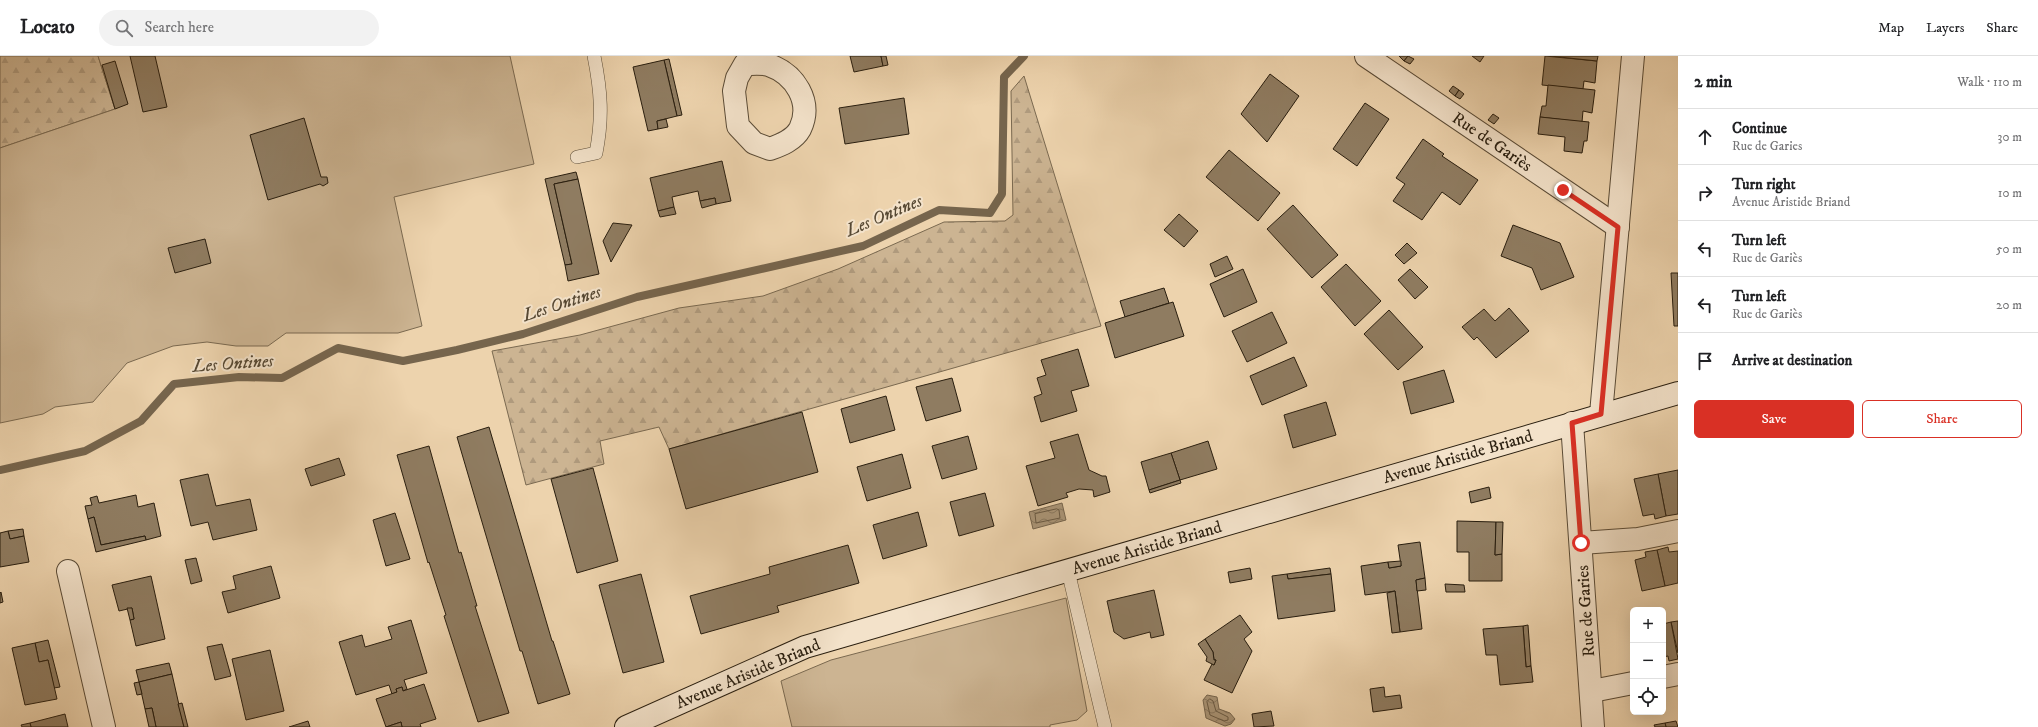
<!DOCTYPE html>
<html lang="en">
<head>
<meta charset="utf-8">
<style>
	body { margin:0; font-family:"IM FELL DW Pica",serif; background:#f2f2f2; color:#202124 }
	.controls { position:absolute; right:12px; bottom:12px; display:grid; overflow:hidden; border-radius:6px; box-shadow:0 4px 16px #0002 }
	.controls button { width:36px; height:36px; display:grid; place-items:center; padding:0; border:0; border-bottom:1px solid #e0e0e0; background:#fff; color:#202124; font:20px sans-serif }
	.stop { position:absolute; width:12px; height:12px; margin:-9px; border:3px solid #d93025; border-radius:50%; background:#fff }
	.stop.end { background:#d93025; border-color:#fff; box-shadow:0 1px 4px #0008 }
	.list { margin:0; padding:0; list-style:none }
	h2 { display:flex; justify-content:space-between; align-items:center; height:52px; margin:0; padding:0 16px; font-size:17px }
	h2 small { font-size:13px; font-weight:400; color:#757577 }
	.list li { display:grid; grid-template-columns:26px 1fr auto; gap:12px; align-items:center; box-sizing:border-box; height:56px; padding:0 16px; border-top:1px solid #e0e0e0 }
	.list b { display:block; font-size:15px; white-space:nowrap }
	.list p { margin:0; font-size:13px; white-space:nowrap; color:#757577 }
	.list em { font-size:13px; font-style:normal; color:#757577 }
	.actions { display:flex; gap:8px; padding:12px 16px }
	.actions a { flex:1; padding:9px 0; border:1px solid #d93025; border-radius:6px; text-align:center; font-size:14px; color:#d93025 }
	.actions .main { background:#d93025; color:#fff }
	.icon { flex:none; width:22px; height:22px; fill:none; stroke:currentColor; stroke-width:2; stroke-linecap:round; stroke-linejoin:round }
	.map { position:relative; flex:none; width:1678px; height:671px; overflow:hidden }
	header { display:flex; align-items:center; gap:24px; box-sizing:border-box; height:56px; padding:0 20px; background:#fff; border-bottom:1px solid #e0e0e0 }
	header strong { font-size:19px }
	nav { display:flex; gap:22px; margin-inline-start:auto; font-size:14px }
	.search { width:280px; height:36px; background:#f2f2f2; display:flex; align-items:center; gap:10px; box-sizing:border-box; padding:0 14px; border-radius:22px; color:#757577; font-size:15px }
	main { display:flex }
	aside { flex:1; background:#fff }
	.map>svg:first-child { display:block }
	.forest { fill:url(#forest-firs); stroke:#7a6950 }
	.green { fill:#ccb492; stroke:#7a6950 }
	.water { fill:url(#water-waves); stroke:#76654d }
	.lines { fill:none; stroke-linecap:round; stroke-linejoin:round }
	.shore { stroke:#6a5a43; stroke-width:1 }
	.stream { stroke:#76654d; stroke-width:8 }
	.building { fill:#8f7c61; stroke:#291e0f }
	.lane-casing { stroke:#5a4b36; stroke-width:14 }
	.street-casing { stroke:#5a4b36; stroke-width:24 }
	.secondary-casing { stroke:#291e0f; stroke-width:24 }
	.lane { stroke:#f3e2ca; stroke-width:13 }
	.street { stroke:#f3e2ca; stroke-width:22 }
	.secondary { stroke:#f3e2ca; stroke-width:22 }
	.route { stroke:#d93025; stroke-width:5 }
	.labels { text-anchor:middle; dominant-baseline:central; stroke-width:4; stroke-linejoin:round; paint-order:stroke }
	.street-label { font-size:17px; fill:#291e0f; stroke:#f3e2ca }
	.water-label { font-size:18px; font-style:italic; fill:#564833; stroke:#f3e2ca }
</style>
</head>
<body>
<header>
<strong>Locato</strong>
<div class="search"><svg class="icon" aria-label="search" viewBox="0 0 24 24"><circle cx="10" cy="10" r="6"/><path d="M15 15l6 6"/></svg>Search here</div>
<nav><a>Map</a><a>Layers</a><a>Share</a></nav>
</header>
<main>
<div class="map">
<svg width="1678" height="671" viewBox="0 0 1678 671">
	<defs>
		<pattern id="forest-firs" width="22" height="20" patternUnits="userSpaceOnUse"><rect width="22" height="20" fill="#ccb492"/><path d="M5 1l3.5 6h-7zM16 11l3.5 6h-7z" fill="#af9a7d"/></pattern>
		<pattern id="water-waves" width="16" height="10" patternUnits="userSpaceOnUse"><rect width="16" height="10" fill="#aa9577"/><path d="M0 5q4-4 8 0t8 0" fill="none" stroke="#8a7960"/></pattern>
	</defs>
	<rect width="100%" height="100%" fill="#edd3ad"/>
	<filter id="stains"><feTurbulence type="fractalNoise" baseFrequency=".005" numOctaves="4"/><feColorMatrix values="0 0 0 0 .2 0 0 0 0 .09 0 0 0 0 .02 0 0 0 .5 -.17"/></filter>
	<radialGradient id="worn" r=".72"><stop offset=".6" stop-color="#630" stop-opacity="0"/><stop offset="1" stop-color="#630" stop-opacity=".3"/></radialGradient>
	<g class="forest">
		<polygon points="0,0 98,0 115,53 0,92"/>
		<polygon points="1024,20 1101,270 669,393 659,371 600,385 604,408 526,429 492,295 580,279 679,252 763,240 838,213 944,166 1005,165 1013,159 1011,35"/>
	</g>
	<g class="green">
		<polygon points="98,0 510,0 534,108 394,141 422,270 398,277 286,277 268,290 236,290 207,286 173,290 127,307 93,346 55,351 43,358 0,367 0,92 115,53"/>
		<polygon points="1066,542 1087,655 1077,664 1050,669 1050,671 792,671 781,625 831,604"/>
	</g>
	<g class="water">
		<polygon points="1062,447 1066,464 1033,473 1029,456"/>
		<polygon points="1207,639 1217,641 1219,653 1230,657 1235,663 1231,668 1225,670 1206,662 1203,644"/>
	</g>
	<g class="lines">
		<g class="shore">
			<polygon points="1057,453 1059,454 1060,462 1036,467 1035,458"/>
			<polygon points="1210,643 1213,645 1216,655 1228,661 1228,664 1224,665 1210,659 1207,646"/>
		</g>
		<polyline class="stream" points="0,414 85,395 141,365 174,328 239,321 282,322 338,292 403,305 457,294 523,278 637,241 863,190 939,154 990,157 1002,138 1004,21 1024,0"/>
	</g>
	<g class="building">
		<polygon points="130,0 155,0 167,51 143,56"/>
		<polygon points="850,0 881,0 883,10 854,16"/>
		<polygon points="881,0 886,0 888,9 883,10"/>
		<polygon points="1399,0 1408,0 1404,5"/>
		<polygon points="1408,0 1414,3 1410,8 1404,5"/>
		<polygon points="1472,0 1484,0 1480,6"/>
		<polygon points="1545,0 1597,5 1595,27 1584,25 1583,33 1542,29"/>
		<polygon points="1550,0 1598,0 1597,5"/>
		<polygon points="669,3 682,59 677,60 664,4"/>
		<polygon points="664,4 677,60 657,65 658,73 648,75 633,11"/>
		<polygon points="115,5 128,48 115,53 102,9"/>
		<polygon points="1270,18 1299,40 1267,86 1241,58"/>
		<polygon points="1548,29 1595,34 1592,57 1583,55 1582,66 1540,61 1542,50 1546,50"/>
		<polygon points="1453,30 1459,34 1455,40 1449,35"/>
		<polygon points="1459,34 1464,38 1460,43 1455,40"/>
		<polygon points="904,42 909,78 845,88 839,52"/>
		<polygon points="1365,47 1389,63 1357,110 1333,93"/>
		<polygon points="1493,58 1499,62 1494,68 1488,64"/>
		<polygon points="1540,61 1589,66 1587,85 1584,85 1582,97 1564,95 1565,81 1538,78"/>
		<polygon points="304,62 321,121 327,121 328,127 323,130 320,128 268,144 250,79"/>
		<polygon points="666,63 668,71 658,73 657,65"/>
		<polygon points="1423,83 1444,98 1442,100 1478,124 1460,149 1442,136 1422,164 1393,145 1405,128 1396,122"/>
		<polygon points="1229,94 1280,137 1258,165 1206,121"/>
		<polygon points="722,105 731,145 716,148 715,142 700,145 698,135 672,141 674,151 658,155 650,122"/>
		<polygon points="576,116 578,123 554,128 572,208 565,209 545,123"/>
		<polygon points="578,123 599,218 568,225 565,209 572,208 554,128"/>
		<polygon points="715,142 716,148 702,152 700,145"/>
		<polygon points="1293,149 1338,199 1312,222 1267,173"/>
		<polygon points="674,151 676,158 660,161 658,155"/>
		<polygon points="1179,158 1198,175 1184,191 1164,174"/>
		<polygon points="613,167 632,169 611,206 603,185"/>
		<polygon points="1513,169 1560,187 1574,221 1541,234 1532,212 1501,200"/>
		<polygon points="205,183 211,207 175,217 168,192"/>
		<polygon points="1407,187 1417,197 1404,208 1395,199"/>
		<polygon points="1227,200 1233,213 1215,221 1210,208"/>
		<polygon points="1346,208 1381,245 1355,270 1321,231"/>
		<polygon points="1243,213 1257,246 1224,261 1210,228"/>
		<polygon points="1410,213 1428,231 1415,243 1398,224"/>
		<polygon points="1671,217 1678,217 1678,270 1674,270"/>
		<polygon points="1164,232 1169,247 1125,261 1120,245"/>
		<polygon points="1173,246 1184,280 1115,302 1105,267"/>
		<polygon points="1509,252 1529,275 1496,302 1477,281 1474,284 1462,271 1484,253 1495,265"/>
		<polygon points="1389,254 1423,291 1398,314 1364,278"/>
		<polygon points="1272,256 1287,287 1247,306 1232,275"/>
		<polygon points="1078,293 1089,330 1071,335 1077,355 1041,366 1034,341 1042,338 1037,322 1046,319 1041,304"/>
		<polygon points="1294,301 1307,330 1262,349 1250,320"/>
		<polygon points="1444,314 1454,346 1411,358 1403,326"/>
		<polygon points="952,322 961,355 926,365 916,331"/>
		<polygon points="886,340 895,374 850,387 841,353"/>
		<polygon points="1326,346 1336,379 1293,392 1284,359"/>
		<polygon points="802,356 818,416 686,453 669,393"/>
		<polygon points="489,371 552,585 553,585 570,638 538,648 522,595 520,595 457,381"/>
		<polygon points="1078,378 1089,414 1102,420 1106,420 1110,436 1094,441 1093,434 1079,433 1066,437 1068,441 1038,450 1026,410 1055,402 1050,386"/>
		<polygon points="968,380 977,413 942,423 932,390"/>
		<polygon points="1208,385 1217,413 1180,424 1171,397"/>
		<polygon points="429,390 459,497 461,496 477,550 475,550 509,657 478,666 444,560 446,559 429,506 428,507 397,399"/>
		<polygon points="1171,397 1180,424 1149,434 1141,406"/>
		<polygon points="902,398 911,432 867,445 857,411"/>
		<polygon points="339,402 345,419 311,430 305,413"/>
		<polygon points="593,412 618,505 577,517 551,423"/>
		<polygon points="1678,414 1678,458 1666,460 1658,418"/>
		<polygon points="208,418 216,450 250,443 257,474 213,484 208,466 191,470 180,424"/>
		<polygon points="1658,418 1666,460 1655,463 1654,458 1643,460 1634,423"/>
		<polygon points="1180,424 1181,427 1150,437 1149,434"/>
		<polygon points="1489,431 1491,442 1471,447 1469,436"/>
		<polygon points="985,437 994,470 959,480 950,446"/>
		<polygon points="136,439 138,451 154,447 161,480 146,484 145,480 101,489 94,461 88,463 85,450 92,449 90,442 97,440 99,447"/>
		<polygon points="918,456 927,490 883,503 873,469"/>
		<polygon points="395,457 410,503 386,510 373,464"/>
		<polygon points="94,461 101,489 145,480 146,484 96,496 88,463"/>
		<polygon points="1457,465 1496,466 1495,499 1502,498 1502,525 1469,525 1469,496 1457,496"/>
		<polygon points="1496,466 1503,466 1502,498 1495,499"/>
		<polygon points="23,473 24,480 10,483 8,475"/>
		<polygon points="8,475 10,483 24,480 29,506 0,511 0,477"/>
		<polygon points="1420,486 1425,522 1416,524 1422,573 1400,576 1395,535 1365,539 1361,510 1388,506 1389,512 1401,510 1398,489"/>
		<polygon points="848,489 859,527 777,550 779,556 701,578 690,540 770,518 769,511"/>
		<polygon points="1668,491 1669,496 1678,495 1678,527 1665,530 1657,494"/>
		<polygon points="1657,494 1665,530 1642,535 1635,504 1646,501 1645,496"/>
		<polygon points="196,502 202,525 191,528 185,504"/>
		<polygon points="1401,505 1401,510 1389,512 1388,506"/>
		<polygon points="271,510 280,542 228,557 222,536 236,533 233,520"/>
		<polygon points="1250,512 1252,523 1230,527 1228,516"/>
		<polygon points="1330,512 1331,518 1288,523 1287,518"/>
		<polygon points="641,518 664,606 623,617 599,529"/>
		<polygon points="1287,518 1288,523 1331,518 1335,555 1278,563 1272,520"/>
		<polygon points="151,520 165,583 136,590 130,564 134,563 132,552 119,555 112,529"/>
		<polygon points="1425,522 1426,534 1417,535 1416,524"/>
		<polygon points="1445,528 1464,529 1465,536 1446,536"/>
		<polygon points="1154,534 1164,579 1151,582 1150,576 1124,583 1114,576 1107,545"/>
		<polygon points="1395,535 1400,576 1392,577 1387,537"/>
		<polygon points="1,536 3,546 0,547 0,537"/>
		<polygon points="127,552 132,552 134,563 130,564"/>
		<polygon points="1240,559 1252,576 1244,583 1252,595 1232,637 1204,624 1212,608 1214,609 1216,604 1214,604 1213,596 1205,583"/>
		<polygon points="411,564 427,617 404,624 407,633 403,635 402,631 396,633 397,636 392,638 389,629 356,639 339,586 362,579 365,591 392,583 388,571"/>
		<polygon points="1678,565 1678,597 1671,566"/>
		<polygon points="1671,566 1678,603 1669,605 1668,600 1663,601 1663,568"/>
		<polygon points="1528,569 1531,610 1526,611 1523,570"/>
		<polygon points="1523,570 1526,611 1531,610 1533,626 1500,629 1497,599 1486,599 1483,573"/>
		<polygon points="1205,583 1213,596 1214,604 1216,604 1214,609 1206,605 1207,601 1198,588"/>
		<polygon points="48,584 60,631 54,632 48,604 39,606 35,587"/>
		<polygon points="35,587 39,606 48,604 57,643 25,649 12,592"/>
		<polygon points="222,588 231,620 215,624 207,591"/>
		<polygon points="270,594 284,655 246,664 232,603"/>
		<polygon points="169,607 172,618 139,626 136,614"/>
		<polygon points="172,618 184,671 156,671 152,652 145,653 139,626"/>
		<polygon points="139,626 142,638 137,639 134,627"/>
		<polygon points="424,628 436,663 420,668 421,671 402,671 401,666 386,671 376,643 397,636 396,633 402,631 403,635"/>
		<polygon points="1384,631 1385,641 1400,639 1402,652 1373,656 1370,633"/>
		<polygon points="182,647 188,671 184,671 178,648"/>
		<polygon points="152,652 156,671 149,671 145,653"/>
		<polygon points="1271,655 1274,670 1254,671 1252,658"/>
		<polygon points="65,658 68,671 31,671 30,667"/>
		<polygon points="308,665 310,671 289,671"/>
		<polygon points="1676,665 1678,671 1666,671 1665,667"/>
		<polygon points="401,666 402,671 386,671"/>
		<polygon points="30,667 31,671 22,671 21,669"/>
		<polygon points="1665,667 1666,671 1655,671 1654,669"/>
	</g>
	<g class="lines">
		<defs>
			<g id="lane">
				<path d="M577 101 596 97C603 61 601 35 594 0"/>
				<polyline points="1068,515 1105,671"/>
			</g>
			<g id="street">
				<polyline points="1366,0 1618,171"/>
				<path d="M745 8C752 8 763 7 769 9 795 18 813 46 800 73 794 84 781 89 770 93L754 87 738 70 734 35 737 22Z"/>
				<polyline points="1601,358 1633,0"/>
				<polyline points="1572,367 1593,671"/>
				<polyline points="1581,487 1638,483 1678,475"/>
				<polyline points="68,515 104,671"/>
				<polyline points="1663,621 1678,618"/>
				<polyline points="1592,635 1633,627"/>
			</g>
			<polyline id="secondary" points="626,671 805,591 1678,337"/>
		</defs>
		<use href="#lane" class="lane-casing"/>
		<use href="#street" class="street-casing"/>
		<use href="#secondary" class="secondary-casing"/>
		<use href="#lane" class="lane"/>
		<use href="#street" class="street"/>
		<use href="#secondary" class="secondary"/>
	</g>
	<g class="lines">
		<polyline class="route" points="1563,134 1618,171 1601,358 1572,367 1581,487"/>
	</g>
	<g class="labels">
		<g class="street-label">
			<text transform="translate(1492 86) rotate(34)">Rue de Gariès</text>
			<text transform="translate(1458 401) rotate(-16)">Avenue Aristide Briand</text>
			<text transform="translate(1147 492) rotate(-16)">Avenue Aristide Briand</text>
			<text transform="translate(1586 555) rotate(-94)">Rue de Garies</text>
			<text transform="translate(748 618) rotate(-23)">Avenue Aristide Briand</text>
		</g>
		<g class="water-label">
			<text transform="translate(884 160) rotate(-23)">Les Ontines</text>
			<text transform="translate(562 248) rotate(-18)">Les Ontines</text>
			<text transform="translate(233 308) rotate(-4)">Les Ontines</text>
		</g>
	</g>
	<rect width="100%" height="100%" filter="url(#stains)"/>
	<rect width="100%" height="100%" fill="url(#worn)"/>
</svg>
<div class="controls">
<button>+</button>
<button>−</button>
<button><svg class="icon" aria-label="locate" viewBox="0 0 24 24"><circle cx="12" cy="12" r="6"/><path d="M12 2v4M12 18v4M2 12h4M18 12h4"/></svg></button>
</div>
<div class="stop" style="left:1581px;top:487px"></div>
<div class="stop end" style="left:1563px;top:134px"></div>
</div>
<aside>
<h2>2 min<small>Walk · 110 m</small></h2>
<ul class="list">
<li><svg class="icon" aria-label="ahead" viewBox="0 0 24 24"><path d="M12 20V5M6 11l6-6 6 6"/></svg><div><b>Continue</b><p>Rue de Garies</p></div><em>30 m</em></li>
<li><svg class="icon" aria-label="right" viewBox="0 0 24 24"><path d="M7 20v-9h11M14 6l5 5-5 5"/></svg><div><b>Turn right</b><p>Avenue Aristide Briand</p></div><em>10 m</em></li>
<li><svg class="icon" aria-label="left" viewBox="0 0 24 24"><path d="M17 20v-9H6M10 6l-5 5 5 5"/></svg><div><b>Turn left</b><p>Rue de Gariès</p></div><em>50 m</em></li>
<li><svg class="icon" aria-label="left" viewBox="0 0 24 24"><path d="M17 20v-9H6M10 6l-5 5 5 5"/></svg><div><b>Turn left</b><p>Rue de Gariès</p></div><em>20 m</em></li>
<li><svg class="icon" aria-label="arrive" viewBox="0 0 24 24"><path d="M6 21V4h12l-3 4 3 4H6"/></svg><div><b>Arrive at destination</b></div></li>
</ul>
<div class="actions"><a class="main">Save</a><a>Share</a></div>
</aside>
</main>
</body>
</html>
